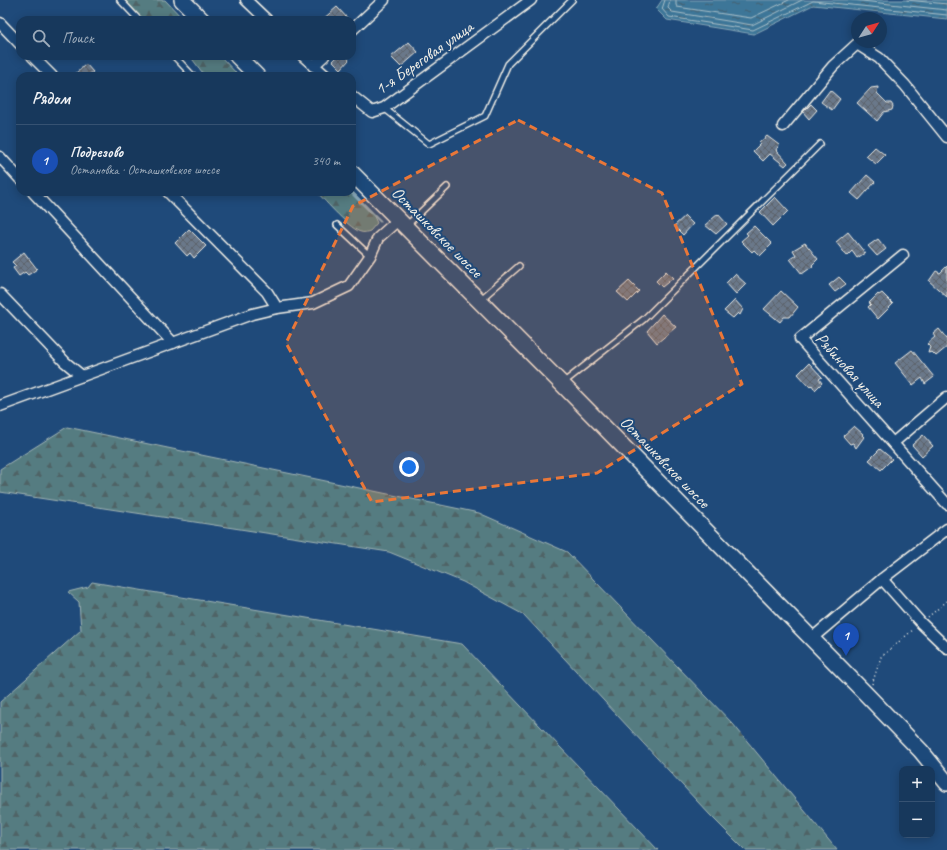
<!DOCTYPE html>
<html lang="ru">
<head>
<meta charset="utf-8">
<style>
	body { margin:0; font-family:Caveat,sans-serif; background:#203f62; color:#f1f3f6 }
	.controls { position:absolute; right:12px; bottom:12px; display:grid; overflow:hidden; border-radius:8px; box-shadow:0 2px 10px #0003 }
	.controls button { width:36px; height:36px; display:grid; place-items:center; padding:0; border:0; border-bottom:1px solid #365272; background:#17385c; color:#f1f3f6; font:20px sans-serif }
	.compass { position:absolute; left:851px; top:12px; width:36px; height:36px; border-radius:50%; background:#17385c; box-shadow:0 2px 10px #0003; rotate:54deg }
	.you { position:absolute; left:409px; top:467px; width:14px; height:14px; margin:-10px; border:3px solid #fff; border-radius:50%; background:#1a73e8; box-shadow:0 0 0 6px #1a73e833 }
	.badge { display:grid; place-items:center; width:26px; height:26px; border-radius:50%; background:#e797bd; color:#fff; font-size:13px; font-weight:700 }
	.pin { position:absolute; translate:-50% -33px; filter:drop-shadow(0 1px 2px #0008) }
	.pin::after { content:''; position:absolute; top:21px; width:14px; height:12px; background:inherit; clip-path:polygon(0 0,100% 0,50% 100%) }
	.list { margin:0; padding:0; list-style:none }
	h2 { display:flex; justify-content:space-between; align-items:center; height:52px; margin:0; padding:0 16px; font-size:17px }
	h2 small { font-size:13px; font-weight:400; color:#9eacbb }
	.list li { display:grid; grid-template-columns:26px 1fr auto; gap:12px; align-items:center; box-sizing:border-box; height:72px; padding:0 16px; border-top:1px solid #365272 }
	.list b { display:block; font-size:15px; white-space:nowrap }
	.list p { margin:0; font-size:13px; white-space:nowrap; color:#9eacbb }
	.list em { font-size:13px; font-style:normal; color:#9eacbb }
	.icon { flex:none; width:22px; height:22px; fill:none; stroke:currentColor; stroke-width:2; stroke-linecap:round; stroke-linejoin:round }
	.map { position:relative; flex:none; width:947px; height:850px; overflow:hidden }
	.search { position:absolute; background:#17385c; box-shadow:0 2px 10px #0003; left:16px; top:16px; width:340px; height:44px; display:flex; align-items:center; gap:10px; box-sizing:border-box; padding:0 14px; border-radius:12px; color:#9eacbb; font-size:15px }
	.panel { position:absolute; background:#17385c; box-shadow:0 2px 10px #0003; left:16px; top:72px; width:340px; height:124px; border-radius:12px }
	.map>svg:first-child { display:block }
	.forest { fill:url(#forest-firs); stroke:#a4b6b4 }
	.water { fill:url(#water-ripples); stroke:#87a7b8 }
	.lines { fill:none; stroke-linecap:round; stroke-linejoin:round }
	.shore { stroke:#abc0c8; stroke-width:1 }
	.stream { stroke:#87a7b8; stroke-width:3 }
	.building { fill:url(#building-cross-hatch); stroke:#f4f1e8 }
	.lane-casing { stroke:#f4f1e8; stroke-width:8 }
	.street-casing { stroke:#f4f1e8; stroke-width:13 }
	.secondary-casing { stroke:#f4f1e8; stroke-width:18 }
	.path { stroke:#f4f1e8; stroke-width:1.5; stroke-dasharray:1 3; stroke-linecap:butt }
	.lane { stroke:#1f4a7a; stroke-width:5 }
	.street { stroke:#1f4a7a; stroke-width:10 }
	.secondary { stroke:#1f4a7a; stroke-width:15 }
	.marked { fill:#ea7738; fill-opacity:0.2; stroke:#ea7738; stroke-width:3; stroke-dasharray:8 5; stroke-linejoin:round }
	.labels { text-anchor:middle; dominant-baseline:central; stroke-width:4; stroke-linejoin:round; paint-order:stroke }
	.street-label { font-size:17px; fill:#f4f1e8; stroke:#1f4a7a }
</style>
</head>
<body>
<div class="map">
<svg width="947" height="850" viewBox="0 0 947 850">
	<defs>
		<pattern id="forest-firs" width="22" height="20" patternUnits="userSpaceOnUse"><rect width="22" height="20" fill="#547b81"/><path d="M5 1l3.5 6h-7zM16 11l3.5 6h-7z" fill="#4f6466"/></pattern>
		<pattern id="water-ripples" width="26" height="14" patternUnits="userSpaceOnUse"><rect width="26" height="14" fill="#3e7698"/><path d="M2 4q2-2 4 0t4 0M15 11q2-2 4 0t4 0" fill="none" stroke="#445f6f"/></pattern>
		<pattern id="building-cross-hatch" width="8" height="8" patternUnits="userSpaceOnUse"><rect width="8" height="8" fill="#6b788a"/><path d="M0 0l8 8M0 8l8-8" fill="none" stroke="#5c626b"/></pattern>
	</defs>
	<rect width="100%" height="100%" fill="#1f4a7a"/>
	<filter id="ink" filterUnits="userSpaceOnUse"><feTurbulence type="fractalNoise" baseFrequency=".025" numOctaves="2"/><feDisplacementMap in="SourceGraphic" scale="8" xChannelSelector="R" yChannelSelector="G"/><feConvolveMatrix kernelMatrix="1 2 1 2 8 2 1 2 1" color-interpolation-filters="sRGB"/></filter>
	<g filter="url(#ink)">
		<g class="forest">
			<path d="M124 0H165L184 20H144C137 13 128 11 124 0Z"/>
			<polygon points="190,56 220,56 239,76 205,76"/>
			<path d="M352 191 372 212 377 223 370 231C367 232 363 233 361 232 352 231 324 200 317 192H352Z"/>
			<polygon points="67,427 479,513 567,552 733,724 837,850 745,850 710,815 524,615 463,582 389,552 0,492 0,469"/>
			<polygon points="92,582 462,644 658,850 0,850 0,702 81,630 79,602 68,592 88,587"/>
		</g>
		<polygon class="water" points="662,0 947,0 947,19 813,5 754,34 667,20 656,9"/>
		<g class="lines">
			<g class="shore">
				<polyline points="665,0 662,9 669,17 753,30 813,1 947,15"/>
				<polyline points="670,0 668,8 672,12 752,25 802,0"/>
				<polyline points="676,0 676,5 677,7 751,18 789,0"/>
				<polyline points="852,0 947,10"/>
				<polyline points="907,0 947,4"/>
			</g>
			<polyline class="stream" points="351,192 380,221"/>
		</g>
		<g class="building">
			<polygon points="337,7 349,20 322,20"/>
			<polygon points="409,42 418,52 401,67 391,57"/>
			<polygon points="338,56 346,56 349,60 341,69 333,61"/>
			<polygon points="86,64 93,72 88,76 73,76"/>
			<polygon points="878,87 877,93 887,103 891,103 893,106 892,110 884,112 877,121 857,103 871,88"/>
			<polygon points="830,90 840,99 832,110 821,102"/>
			<polygon points="811,104 817,110 809,119 803,112"/>
			<polygon points="767,136 779,145 776,150 788,163 785,166 770,154 763,161 753,151 760,144 759,143"/>
			<polygon points="875,147 885,155 876,164 866,156"/>
			<polygon points="867,175 875,182 859,200 851,193"/>
			<polygon points="775,197 788,211 773,226 760,212"/>
			<polygon points="718,214 727,224 716,234 705,225"/>
			<polygon points="685,216 693,224 683,235 674,226"/>
			<polygon points="754,226 772,244 760,256 754,250 752,252 741,241 748,235 746,233"/>
			<polygon points="189,229 206,246 194,258 190,253 187,256 175,243"/>
			<polygon points="848,232 865,253 857,258 852,251 847,256 836,242"/>
			<polygon points="878,239 886,249 877,256 868,246"/>
			<polygon points="805,243 818,259 812,265 813,266 802,274 790,259 796,255 793,250"/>
			<polygon points="24,252 37,269 28,275 25,272 19,276 13,268 16,266 12,262"/>
			<polygon points="947,266 947,297 929,281 936,271 940,273"/>
			<polygon points="666,271 673,278 662,287 656,281"/>
			<polygon points="735,274 746,284 736,294 726,283"/>
			<polygon points="839,277 846,284 835,292 829,285"/>
			<polygon points="629,281 639,291 628,302 617,292"/>
			<polygon points="781,291 798,307 790,317 784,317 780,322 764,309"/>
			<polygon points="882,293 893,304 878,319 868,307 871,304 869,303 878,294 879,295"/>
			<polygon points="735,300 743,309 740,315 738,313 733,318 724,311"/>
			<polygon points="662,314 676,327 657,343 647,331"/>
			<polygon points="939,329 947,339 947,347 936,356 932,352 928,353 930,347 927,344 935,337 933,334"/>
			<polygon points="912,350 934,377 925,384 922,378 913,385 895,363"/>
			<polygon points="809,363 822,377 819,379 822,383 815,390 812,385 810,387 798,374"/>
			<polygon points="854,426 863,434 862,435 864,437 856,448 853,443 850,444 843,436"/>
			<polygon points="923,435 933,446 922,456 912,445"/>
			<polygon points="880,449 892,459 881,470 869,460"/>
		</g>
		<g class="lines">
			<defs>
				<g id="lane">
					<polyline points="120,0 139,20"/>
					<polyline points="174,56 193,76"/>
					<polyline points="384,108 429,144 485,116 508,64 572,0"/>
					<polyline points="337,225 370,256"/>
					<polyline points="406,226 447,187"/>
					<polyline points="480,300 519,266"/>
					<polyline points="563,383 644,319 820,144"/>
				</g>
				<g id="street">
					<polyline points="246,0 267,20"/>
					<polyline points="0,23 20,44"/>
					<polyline points="352,30 384,0"/>
					<polyline points="32,56 52,76"/>
					<polyline points="303,56 326,76"/>
					<polyline points="313,66 324,56"/>
					<polyline points="352,96 372,112 384,108 531,0"/>
					<polyline points="783,126 833,66 857,44 879,58 905,85 947,137"/>
					<polyline points="0,157 20,179"/>
					<polyline points="33,192 173,343"/>
					<polyline points="168,192 267,292 277,308"/>
					<polyline points="903,255 800,339 947,504"/>
					<polyline points="0,294 65,362 82,376"/>
					<polyline points="0,406 252,314 277,308 313,303 349,286 370,256 378,238 398,220"/>
					<polyline points="893,443 947,397"/>
					<polyline points="882,579 921,623 947,648"/>
					<polyline points="811,639 882,579 947,529"/>
				</g>
				<g id="secondary">
					<polyline points="182,0 202,20"/>
					<polyline points="237,56 257,76"/>
					<polyline points="352,173 562,384 864,692 921,751 947,783"/>
				</g>
			</defs>
			<use href="#lane" class="lane-casing"/>
			<use href="#street" class="street-casing"/>
			<use href="#secondary" class="secondary-casing"/>
			<g class="path">
				<polyline points="928,617 947,601"/>
				<polyline points="872,684 881,657 914,629"/>
			</g>
			<use href="#lane" class="lane"/>
			<use href="#street" class="street"/>
			<use href="#secondary" class="secondary"/>
		</g>
	</g>
	<path class="marked" d="M518 120 662 193 742 384 597 473 372 502 286 343 353 206Z"/>
	<g class="labels">
		<g class="street-label">
			<text transform="translate(424 58) rotate(-35)">1-я Береговая улица</text>
			<text transform="translate(437 232) rotate(45)">Осташковское шоссе</text>
			<text transform="translate(850 370) rotate(48)">Рябиновая улица</text>
			<text transform="translate(665 462) rotate(46)">Осташковское шоссе</text>
		</g>
	</g>
</svg>
<div class="controls">
<button>+</button>
<button>−</button>
</div>
<svg class="compass" viewBox="-18 -18 36 36"><path d="M0-13l5 13h-10z" fill="#e53935"/><path d="M0 13l5-13h-10z" fill="#9eacbb"/></svg>
<div class="you"></div>
<div class="pin badge" style="left:846px;top:656px;background:#1a4fb4">1</div>
<div class="search"><svg class="icon" aria-label="search" viewBox="0 0 24 24"><circle cx="10" cy="10" r="6"/><path d="M15 15l6 6"/></svg>Поиск</div>
<section class="panel">
<h2>Рядом<small></small></h2>
<ul class="list">
<li><span class="badge" style="background:#1a4fb4">1</span><div><b>Подрезово</b><p>Остановка · Осташковское шоссе</p></div><em>340 m</em></li>
</ul>
</section>
</div>
</body>
</html>
